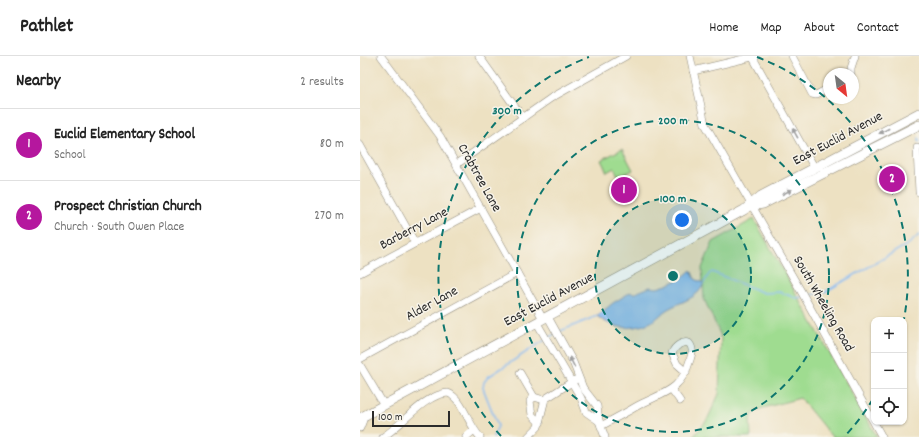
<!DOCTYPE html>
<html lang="en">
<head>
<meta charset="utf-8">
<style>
	body { margin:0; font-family:Dekko,sans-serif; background:#f2f2f2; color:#222 }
	.controls { position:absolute; right:12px; bottom:12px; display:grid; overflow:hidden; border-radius:8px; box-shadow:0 1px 3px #0004 }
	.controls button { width:36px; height:36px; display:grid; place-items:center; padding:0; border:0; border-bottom:1px solid #e0e0e0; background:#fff; color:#222; font:20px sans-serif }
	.compass { position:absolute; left:463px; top:12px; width:36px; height:36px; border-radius:50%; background:#fff; box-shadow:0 1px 3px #0004; rotate:151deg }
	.scale { position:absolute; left:12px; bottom:10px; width:78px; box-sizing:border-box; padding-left:4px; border:2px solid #2b2b2b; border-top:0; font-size:11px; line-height:14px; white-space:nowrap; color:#2b2b2b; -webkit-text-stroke:3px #f7f3e8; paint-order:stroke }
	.you { position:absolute; left:322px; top:164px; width:14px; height:14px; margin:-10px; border:3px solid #fff; border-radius:50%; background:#1a73e8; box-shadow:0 0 0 6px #1a73e833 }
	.badge { display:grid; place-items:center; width:26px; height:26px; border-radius:50%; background:#b5179e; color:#fff; font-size:13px; font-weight:700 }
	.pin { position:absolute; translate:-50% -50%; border:2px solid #fff; box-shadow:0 1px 4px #0006 }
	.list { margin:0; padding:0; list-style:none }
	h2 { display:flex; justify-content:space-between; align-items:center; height:52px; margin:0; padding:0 16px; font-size:17px }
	h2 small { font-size:13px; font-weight:400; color:#767676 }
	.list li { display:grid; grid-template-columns:26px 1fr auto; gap:12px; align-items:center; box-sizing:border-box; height:72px; padding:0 16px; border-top:1px solid #e0e0e0 }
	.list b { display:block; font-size:15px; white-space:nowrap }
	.list p { margin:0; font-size:13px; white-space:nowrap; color:#767676 }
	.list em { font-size:13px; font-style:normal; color:#767676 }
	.icon { flex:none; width:22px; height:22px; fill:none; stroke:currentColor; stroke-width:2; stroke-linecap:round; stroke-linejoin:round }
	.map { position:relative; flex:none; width:559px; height:381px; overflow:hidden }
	header { display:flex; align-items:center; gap:24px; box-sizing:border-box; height:56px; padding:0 20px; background:#fff; border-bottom:1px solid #e0e0e0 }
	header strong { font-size:19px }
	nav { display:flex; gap:22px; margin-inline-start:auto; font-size:14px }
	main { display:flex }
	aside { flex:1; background:#fff }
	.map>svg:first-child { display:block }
	.green { fill:#9fdc90; stroke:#65845e }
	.water { fill:#84baf3; stroke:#58728f }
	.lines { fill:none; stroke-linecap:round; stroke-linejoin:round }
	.stream { stroke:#84baf3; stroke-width:1.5 }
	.minor-casing { stroke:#8c8676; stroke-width:8 }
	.major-casing { stroke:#8c8676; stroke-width:10 }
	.minor { stroke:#fff; stroke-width:7 }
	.major { stroke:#fff; stroke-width:9 }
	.oneway { fill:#a0a0a0 }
	.ring { fill:none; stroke:#0f766e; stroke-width:2; stroke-dasharray:7 5 }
	.labels { text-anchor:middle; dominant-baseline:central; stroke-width:3; stroke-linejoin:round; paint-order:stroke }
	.street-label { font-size:14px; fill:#2b2b2b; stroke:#f7f3e8 }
	.centre { fill:#0f766e; stroke:#f7f3e8; stroke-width:2 }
	.ring-label { font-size:12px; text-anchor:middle; font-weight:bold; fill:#0f766e; stroke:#f7f3e8; stroke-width:3; stroke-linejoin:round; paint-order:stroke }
</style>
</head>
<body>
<header>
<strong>Pathlet</strong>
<nav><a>Home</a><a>Map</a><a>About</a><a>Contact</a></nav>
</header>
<main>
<aside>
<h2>Nearby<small>2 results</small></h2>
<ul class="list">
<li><span class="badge">1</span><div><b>Euclid Elementary School</b><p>School</p></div><em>80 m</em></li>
<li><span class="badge">2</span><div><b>Prospect Christian Church</b><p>Church · South Owen Place</p></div><em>270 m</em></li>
</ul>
</aside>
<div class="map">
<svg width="559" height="381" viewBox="0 0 559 381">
	<rect width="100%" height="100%" fill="#f7f3e8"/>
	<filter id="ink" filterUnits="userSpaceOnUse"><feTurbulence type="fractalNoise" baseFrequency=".025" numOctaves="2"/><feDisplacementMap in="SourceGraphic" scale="8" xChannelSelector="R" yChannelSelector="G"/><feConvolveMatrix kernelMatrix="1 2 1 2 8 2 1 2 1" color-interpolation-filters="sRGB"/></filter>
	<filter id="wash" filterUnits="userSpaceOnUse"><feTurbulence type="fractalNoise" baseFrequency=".012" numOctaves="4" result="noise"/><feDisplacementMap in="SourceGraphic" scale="16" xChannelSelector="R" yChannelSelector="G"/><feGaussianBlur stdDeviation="0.9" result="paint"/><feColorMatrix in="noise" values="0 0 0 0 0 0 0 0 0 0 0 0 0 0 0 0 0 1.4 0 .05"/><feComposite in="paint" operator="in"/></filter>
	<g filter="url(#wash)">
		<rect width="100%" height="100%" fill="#ede1c2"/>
		<g class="green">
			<polygon points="262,93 273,114 259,121 254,112 247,116 241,104"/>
			<polygon points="394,163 517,381 472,381 440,342 396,354 390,363 391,381 333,381 347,364 359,338 361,280 344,243 342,212 353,186"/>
		</g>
		<path class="water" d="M331 214 335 223 344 227C338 243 322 245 308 253 302 256 298 263 291 266 272 275 253 273 237 260L253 247 271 236 273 238 290 231 297 232 307 229 322 222Z"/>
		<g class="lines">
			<g class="stream">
				<polyline points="559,82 559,86"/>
				<polyline points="344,227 349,218 352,216 404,237 420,236 436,242 442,241"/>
				<polyline points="446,240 465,236 550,187 559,179"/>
				<polyline points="198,276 237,260"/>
				<polyline points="188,282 195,278"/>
				<polyline points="133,381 138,370 123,332 124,326 128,321 185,284"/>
			</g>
		</g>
	</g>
	<g filter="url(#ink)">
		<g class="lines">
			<defs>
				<g id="minor">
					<polyline points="21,0 80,80 183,263"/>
					<polyline points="119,0 163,62"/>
					<polyline points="330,0 345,68 442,237 522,381"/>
					<polyline points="392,0 454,111"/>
					<polyline points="432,0 452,38 456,39 469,32"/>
					<polyline points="333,15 396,0"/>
					<polyline points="491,18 491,12 495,0"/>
					<polyline points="0,89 55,187"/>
					<polyline points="557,92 559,136"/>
					<polyline points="97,108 191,42 266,0"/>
					<polyline points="0,217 121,152"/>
					<polyline points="188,261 213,306 223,332 237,350 239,365 245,381"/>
					<polyline points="177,267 221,342 226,356 239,365"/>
					<polyline points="0,303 157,217"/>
					<polyline points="0,309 24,349"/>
					<polyline points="160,317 174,341"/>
					<polyline points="312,334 320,345"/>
					<polyline points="180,367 172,359 170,345 174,341 184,344"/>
					<path d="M241 370C254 363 267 356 279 349 304 336 321 335 330 304 332 297 334 293 329 287 322 285 315 290 312 297L317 308 326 316"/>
					<polyline points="0,372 5,359"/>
					<path d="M23 381C42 369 65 338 88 337 102 342 109 370 120 381"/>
					<polyline points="106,381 114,374"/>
					<polyline points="168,381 178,371 185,343 215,324"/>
				</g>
				<g id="major">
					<polyline points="391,150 403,148 559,69"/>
					<polyline points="0,362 384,154 401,140 559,57"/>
				</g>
			</defs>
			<use href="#minor" class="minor-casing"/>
			<use href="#major" class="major-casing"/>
			<use href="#minor" class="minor"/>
			<use href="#major" class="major"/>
		</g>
		<defs><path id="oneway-solid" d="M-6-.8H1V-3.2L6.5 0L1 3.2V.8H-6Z"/></defs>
		<g class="oneway">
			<use href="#oneway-solid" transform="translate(524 75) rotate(152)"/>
			<use href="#oneway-solid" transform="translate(435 77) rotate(-119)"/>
			<use href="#oneway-solid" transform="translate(427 136) rotate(-27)"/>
			<use href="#oneway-solid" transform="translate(212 306) rotate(-117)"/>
		</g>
	</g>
	<circle cx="313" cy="220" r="78" fill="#0f766e" fill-opacity=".12"/>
	<g class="ring">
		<circle cx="313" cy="220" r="78"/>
		<circle cx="313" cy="220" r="156"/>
		<path d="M513 343A235 235 0 0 1 485 380M141 380A235 235 0 0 1 229 1M397 1A235 235 0 0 1 544 263"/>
	</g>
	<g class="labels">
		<g class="street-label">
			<text transform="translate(478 83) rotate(-28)">East Euclid Avenue</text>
			<text transform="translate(119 122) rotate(61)">Crabtree Lane</text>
			<text transform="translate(54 173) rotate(-28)">Barberry Lane</text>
			<text transform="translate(189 244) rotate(-28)">East Euclid Avenue</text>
			<text transform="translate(72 248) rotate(-29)">Alder Lane</text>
			<text transform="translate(463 248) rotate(60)">South Wheeling Road</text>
		</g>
	</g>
	<circle cx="313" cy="220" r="6" class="centre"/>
	<g class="ring-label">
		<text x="147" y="58">300 m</text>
		<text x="313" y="68">200 m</text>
		<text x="313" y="146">100 m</text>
	</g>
</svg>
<div class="controls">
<button>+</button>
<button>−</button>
<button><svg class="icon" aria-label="locate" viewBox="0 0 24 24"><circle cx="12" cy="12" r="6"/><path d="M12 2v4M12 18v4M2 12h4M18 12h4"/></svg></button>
</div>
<svg class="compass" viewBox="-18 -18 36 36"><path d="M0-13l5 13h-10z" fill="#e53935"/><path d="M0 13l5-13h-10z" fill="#767676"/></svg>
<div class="scale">100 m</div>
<div class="you"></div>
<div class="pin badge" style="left:264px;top:134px">1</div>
<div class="pin badge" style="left:532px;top:123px">2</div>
</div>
</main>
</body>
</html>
